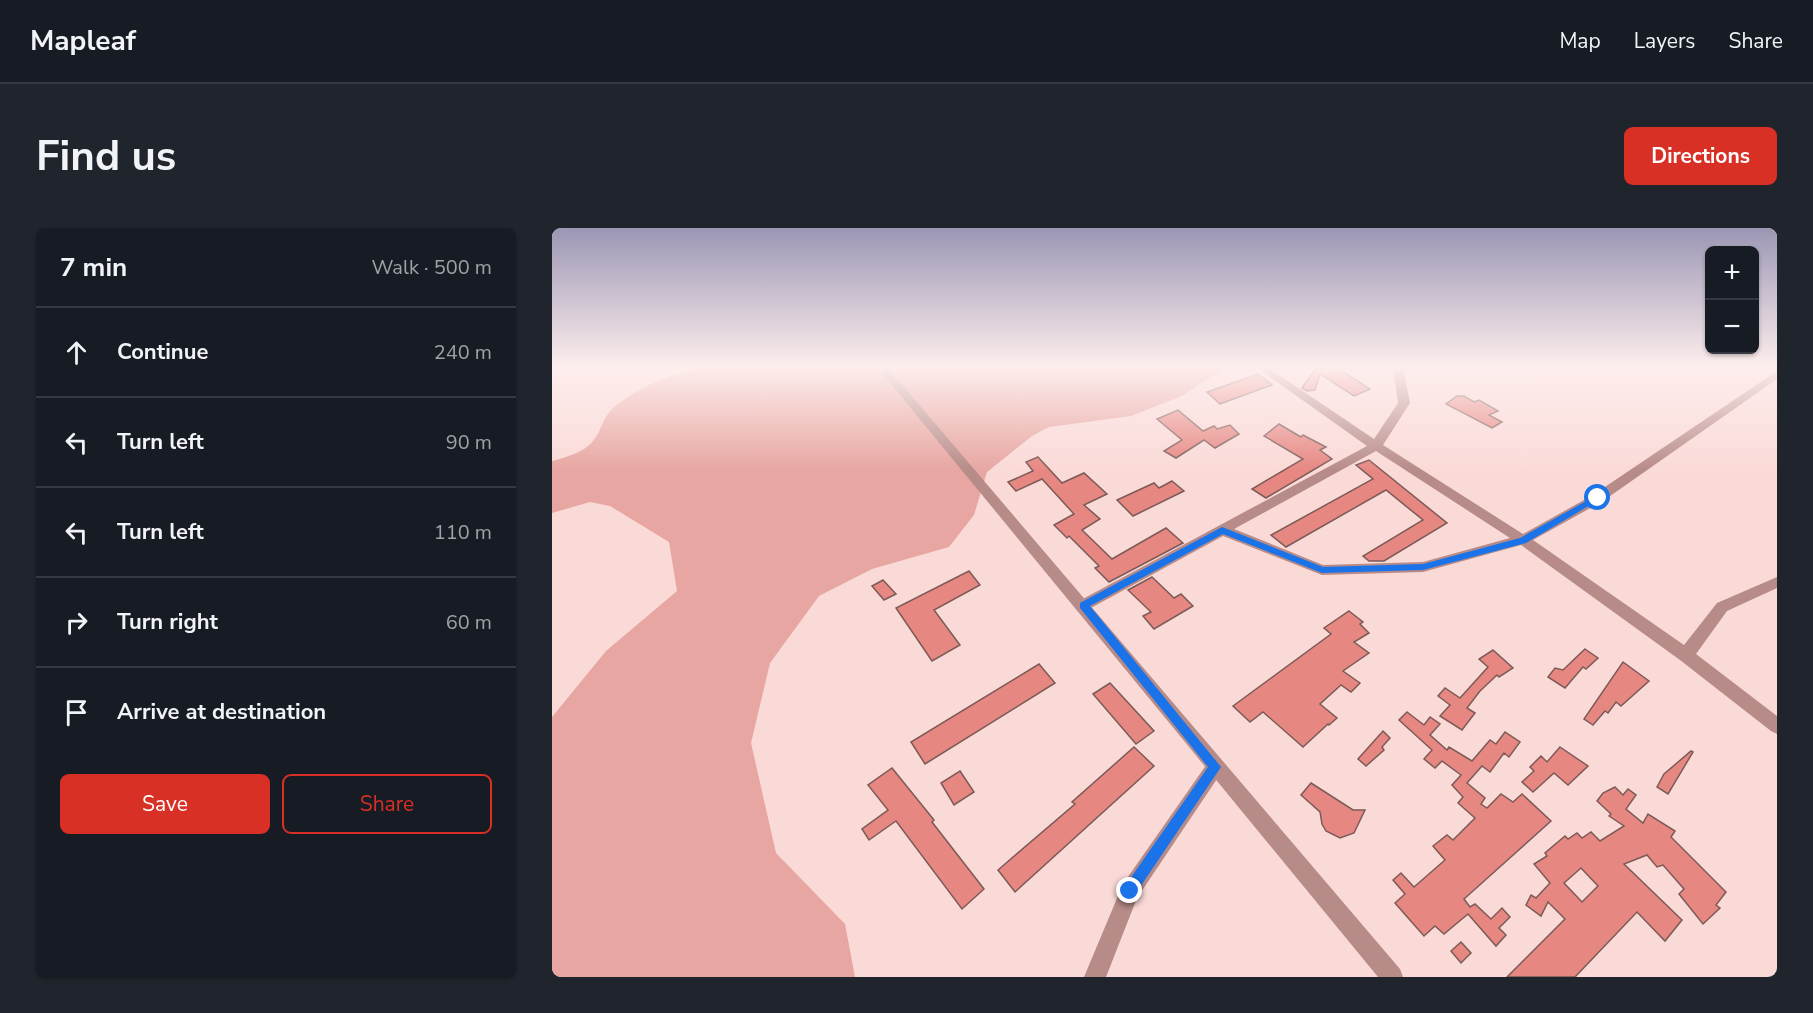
<!DOCTYPE html>
<html lang="en">
<head>
<meta charset="utf-8">
<style>
	body { margin:0; font-family:"Nunito Sans",sans-serif; background:#20242c; color:#f1f3f6 }
	.controls { position:absolute; right:18px; top:18px; display:grid; overflow:hidden; border-radius:9px; box-shadow:0 2px 4px #0004 }
	.controls button { width:54px; height:54px; display:grid; place-items:center; padding:0; border:0; border-bottom:2px solid #363941; background:#171b24; color:#f1f3f6; font:30px sans-serif }
	.stop { position:absolute; width:18px; height:18px; margin:-14px; border:4px solid #1a73e8; border-radius:50%; background:#fff }
	.stop.end { background:#1a73e8; border-color:#fff; box-shadow:0 2px 6px #0008 }
	.list { margin:0; padding:0; list-style:none }
	h2 { display:flex; justify-content:space-between; align-items:center; height:78px; margin:0; padding:0 24px; font-size:26px }
	h2 small { font-size:20px; font-weight:400; color:#9ea1a6 }
	.list li { display:grid; grid-template-columns:39px 1fr auto; gap:18px; align-items:center; box-sizing:border-box; height:90px; padding:0 24px; border-top:2px solid #363941 }
	.list b { display:block; font-size:22px; white-space:nowrap }
	.list em { font-size:20px; font-style:normal; color:#9ea1a6 }
	.actions { display:flex; gap:12px; padding:18px 24px }
	.actions a { flex:1; padding:14px 0; border:2px solid #d93025; border-radius:9px; text-align:center; font-size:21px; color:#d93025 }
	.actions .main { background:#d93025; color:#fff }
	.icon { flex:none; width:33px; height:33px; fill:none; stroke:currentColor; stroke-width:2; stroke-linecap:round; stroke-linejoin:round }
	.map { position:relative; flex:none; width:1225px; height:749px; overflow:hidden; border-radius:9px }
	header { display:flex; align-items:center; gap:36px; box-sizing:border-box; height:84px; padding:0 30px; background:#171b24; border-bottom:2px solid #363941 }
	header strong { font-size:28px }
	nav { display:flex; gap:33px; margin-inline-start:auto; font-size:21px }
	.intro { display:flex; align-items:center; justify-content:space-between; box-sizing:border-box; height:144px; padding:0 36px }
	h1 { margin:0; font-size:42px }
	.button { padding:15px 27px; border-radius:9px; background:#d93025; color:#fff; font-size:21px; font-weight:700 }
	main { display:flex; gap:36px; padding:0 36px }
	aside { flex:1; background:#171b24; border-radius:9px; box-shadow:0 2px 4px #0004 }
	.map>svg:first-child { display:block }
	.green { fill:#e7a6a1 }
	.building { fill:#e78782; stroke:#7c5a57; stroke-width:1.5; fill-rule:evenodd }
	.lines { fill:none; stroke-linecap:round; stroke-linejoin:round }
	.minor { fill:#b68b88; fill-rule:evenodd }
	.tertiary { fill:#b68b88; fill-rule:evenodd }
	.route { fill:#1a73e8 }
</style>
</head>
<body>
<header>
<strong>Mapleaf</strong>
<nav><a>Map</a><a>Layers</a><a>Share</a></nav>
</header>
<div class="intro"><h1>Find us</h1><a class="button">Directions</a></div>
<main>
<aside>
<h2>7 min<small>Walk · 500 m</small></h2>
<ul class="list">
<li><svg class="icon" aria-label="ahead" viewBox="0 0 24 24"><path d="M12 20V5M6 11l6-6 6 6"/></svg><div><b>Continue</b></div><em>240 m</em></li>
<li><svg class="icon" aria-label="left" viewBox="0 0 24 24"><path d="M17 20v-9H6M10 6l-5 5 5 5"/></svg><div><b>Turn left</b></div><em>90 m</em></li>
<li><svg class="icon" aria-label="left" viewBox="0 0 24 24"><path d="M17 20v-9H6M10 6l-5 5 5 5"/></svg><div><b>Turn left</b></div><em>110 m</em></li>
<li><svg class="icon" aria-label="right" viewBox="0 0 24 24"><path d="M7 20v-9h11M14 6l5 5-5 5"/></svg><div><b>Turn right</b></div><em>60 m</em></li>
<li><svg class="icon" aria-label="arrive" viewBox="0 0 24 24"><path d="M6 21V4h12l-3 4 3 4H6"/></svg><div><b>Arrive at destination</b></div></li>
</ul>
<div class="actions"><a class="main">Save</a><a>Share</a></div>
</aside>
<div class="map">
<svg width="1225" height="749" viewBox="0 0 1225 749">
	<rect width="100%" height="100%" fill="#fadad7"/>
	<path class="green" d="M150 139H679L655 151 630 168 579 188 497 199 480 208 435 244 422 287 397 319 320 341 267 368 218 435 199 515 224 625 293 696 303 749H0V489L54 423 125 363 117 314 58 278 38 274 0 285V233C14 229 31 225 41 213 52 200 48 190 66 176 92 156 120 147 150 139Z"/>
	<g class="building">
		<polygon points="765,139 770,139 769,141 784,139 818,161 802,168 768,146 763,162 755,163 750,160"/>
		<polygon points="706,146 720,157 668,176 655,164"/>
		<polygon points="905,168 912,168 922,174 927,172 946,183 937,187 950,194 940,200 894,176"/>
		<polygon points="626,182 651,203 662,198 665,201 678,197 687,206 663,220 652,212 624,230 612,223 630,212 605,191"/>
		<polygon points="727,196 749,209 751,207 774,219 768,222 780,231 714,270 700,261 751,231 712,208"/>
		<polygon points="486,229 510,255 532,245 555,266 532,277 548,291 530,302 560,331 614,300 631,315 557,354 543,340 547,338 517,308 515,310 502,297 522,286 490,251 464,263 456,254 481,243 474,234"/>
		<polygon points="817,232 895,295 832,333 817,333 811,328 871,292 834,262 734,319 719,307 821,251 804,237"/>
		<polygon points="620,253 632,263 581,288 565,272 602,255 607,260"/>
		<polygon points="417,343 428,357 382,382 408,417 380,433 344,380"/>
		<polygon points="600,349 622,370 629,366 641,378 602,401 591,388 599,384 576,362"/>
		<polygon points="331,352 344,366 332,372 320,358"/>
		<polygon points="797,383 811,394 808,396 817,405 802,414 817,425 791,443 808,455 799,464 789,457 768,476 785,490 777,497 776,496 751,519 711,484 698,494 681,478 779,406 772,400"/>
		<polygon points="1033,421 1046,430 1034,441 1031,439 1013,460 996,449 1003,440 1011,442"/>
		<polygon points="941,422 961,440 947,449 945,447 928,463 915,480 923,485 910,502 888,488 898,477 886,468 893,460 908,470 936,439 927,431"/>
		<polygon points="1071,434 1097,453 1069,478 1064,474 1056,485 1053,483 1041,497 1032,491"/>
		<polygon points="487,436 503,455 373,536 359,514"/>
		<polygon points="558,455 602,503 584,516 541,466"/>
		<polygon points="855,484 872,497 878,489 888,496 878,507 895,522 897,519 920,533 938,512 944,516 953,504 968,514 957,529 952,525 938,544 930,538 915,555 933,570 929,576 935,580 949,566 961,574 970,566 999,593 912,671 918,679 923,676 939,691 950,680 958,689 947,700 954,707 944,718 916,686 892,706 883,698 872,708 843,675 853,666 841,652 849,645 862,659 893,632 881,618 895,607 901,612 923,590 906,575 911,569 900,557 909,547 890,533 883,540 872,531 880,522 847,492"/>
		<polygon points="831,503 838,510 830,519 832,522 814,538 806,531"/>
		<polygon points="582,519 602,538 463,664 446,642 523,576 520,574"/>
		<polygon points="1008,519 1036,538 1016,557 1002,545 981,564 970,554 982,543 978,539 989,528 995,534"/>
		<polygon points="1139,523 1141,524 1116,566 1105,559 1112,546"/>
		<polygon points="340,540 382,592 380,594 432,661 410,681 344,593 317,612 310,601 336,582 316,557"/>
		<polygon points="408,543 422,564 402,577 389,555"/>
		<polygon points="759,555 801,582 813,582 802,605 788,610 774,603 770,596 768,584 749,567"/>
		<path d="M1063 559 1071 567 1076 561 1084 567 1074 581 1091 595 1096 586 1123 603 1119 609 1174 664 1164 677 1168 680 1151 696 1127 666 1132 661 1111 637 1105 639 1095 627 1072 636 1130 692 1113 713 1085 684 1023 749H955L1013 691 996 674 989 688 974 677 979 667 984 670 998 655 982 636 995 628 993 625 1013 608 1016 611 1025 605 1030 610 1039 604 1048 613 1072 598 1057 588 1059 586 1045 573 1051 565ZM1029 640 1046 658 1030 674 1012 655Z"/>
		<polygon points="909,714 919,725 909,735 899,723"/>
	</g>
	<g class="lines">
		<g class="minor">
			<path d="M704 139H715L822 211 846 175 841 139H851L858 175 831 217 971 306 1041 267 1225 143V151L1051 273 981 312 1132 417 1165 375 1225 349V360L1175 383 1144 426 1225 488V506L1219 503 1128 432 969 317 871 344 770 347 671 308 537 381H527L524 377 527 373 815 218ZM824 223 958 310 871 334 771 337 682 301Z"/>
			<polygon points="663,531 669,533 672,539 669,545 585,670 554,749 532,749 571,656 657,533"/>
		</g>
		<polygon class="tertiary" points="325,139 335,139 848,741 851,749 826,749"/>
	</g>
	<linearGradient id="sky" x2="0" y2="1"><stop stop-color="#9b96b4"/><stop offset="0.57" stop-color="#fdeeed"/><stop offset="1" stop-color="#fdeeed" stop-opacity="0"/></linearGradient>
	<rect width="1225" height="243" fill="url(#sky)"/>
	<polygon class="route" points="1043,268 1050,270 974,315 871,342 770,345 671,306 538,378 669,539 582,668 578,669 573,668 571,663 573,658 656,539 528,380 528,375 670,299 771,339 871,336 968,310"/>
</svg>
<div class="controls">
<button>+</button>
<button>−</button>
</div>
<div class="stop" style="left:1046px;top:270px"></div>
<div class="stop end" style="left:578px;top:663px"></div>
</div>
</main>
</body>
</html>
